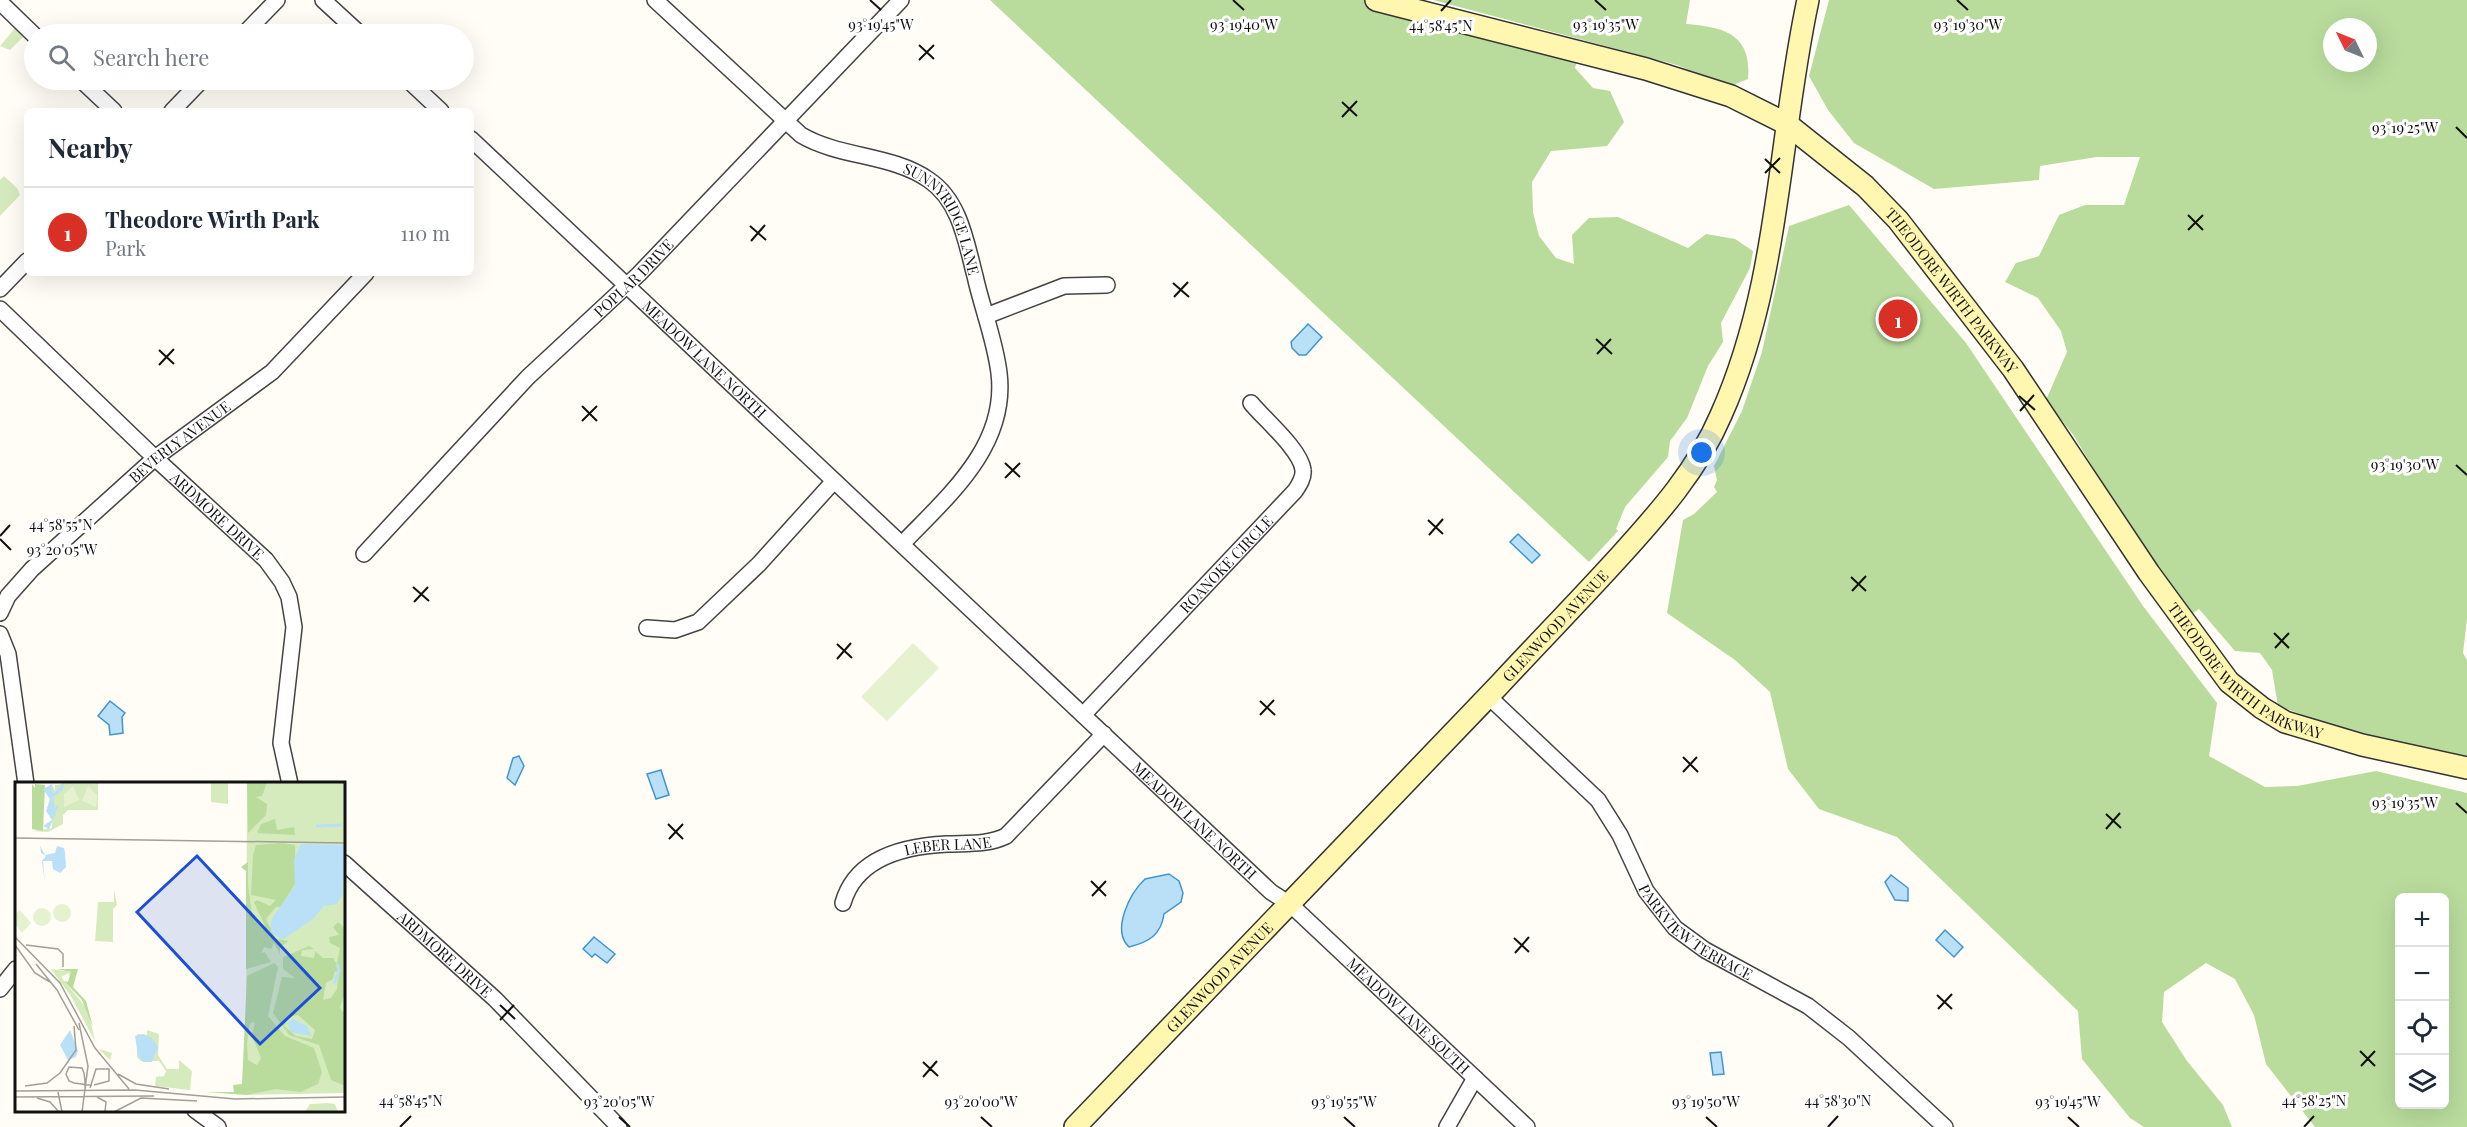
<!DOCTYPE html>
<html lang="en">
<head>
<meta charset="utf-8">
<style>
	body { margin:0; font-family:"Playfair Display",serif; background:#f2f2f3; color:#1f2937 }
	.controls { position:absolute; right:18px; bottom:18px; display:grid; overflow:hidden; border-radius:9px; box-shadow:0 6px 24px #0002 }
	.controls button { width:54px; height:54px; display:grid; place-items:center; padding:0; border:0; border-bottom:2px solid #e0e1e3; background:#fff; color:#1f2937; font:30px sans-serif }
	.compass { position:absolute; left:2323px; top:18px; width:54px; height:54px; border-radius:50%; background:#fff; box-shadow:0 6px 24px #0002; rotate:313deg }
	.you { position:absolute; left:1702px; top:453px; width:21px; height:21px; margin:-15px; border:4px solid #fff; border-radius:50%; background:#1a73e8; box-shadow:0 0 0 9px #1a73e833 }
	.badge { display:grid; place-items:center; width:39px; height:39px; border-radius:50%; background:#d93025; color:#fff; font-size:20px; font-weight:700 }
	.pin { position:absolute; translate:-50% -50%; border:3px solid #fff; box-shadow:0 2px 6px #0006 }
	.list { margin:0; padding:0; list-style:none }
	h2 { display:flex; justify-content:space-between; align-items:center; height:78px; margin:0; padding:0 24px; font-size:26px }
	h2 small { font-size:20px; font-weight:400; color:#747a83 }
	.list li { display:grid; grid-template-columns:39px 1fr auto; gap:18px; align-items:center; box-sizing:border-box; height:90px; padding:0 24px; border-top:2px solid #e0e1e3 }
	.list b { display:block; font-size:22px; white-space:nowrap }
	.list p { margin:0; font-size:20px; white-space:nowrap; color:#747a83 }
	.list em { font-size:20px; font-style:normal; color:#747a83 }
	.icon { flex:none; width:33px; height:33px; fill:none; stroke:currentColor; stroke-width:2; stroke-linecap:round; stroke-linejoin:round }
	.map { position:relative; flex:none; width:2467px; height:1127px; overflow:hidden }
	.search { position:absolute; background:#fff; box-shadow:0 6px 24px #0002; left:24px; top:24px; width:450px; height:66px; display:flex; align-items:center; gap:15px; box-sizing:border-box; padding:0 21px; border-radius:33px; color:#747a83; font-size:22px }
	.panel { position:absolute; background:#fff; box-shadow:0 6px 24px #0002; left:24px; top:108px; width:450px; height:168px; border-radius:9px }
	.map>svg:first-child { display:block }
	.green { fill:#d5ebbd }
	.forest { fill:#b9dc9c; fill-rule:evenodd }
	.pitch { fill:#e6f2cf }
	.water { fill:#b9e0f7; stroke:#3f96cf; stroke-width:1.5 }
	.lines { fill:none; stroke-linecap:round; stroke-linejoin:round }
	.street-casing { stroke:#444; stroke-width:18 }
	.secondary-casing { stroke:#333; stroke-width:24 }
	.street { stroke:#fff; stroke-width:15 }
	.secondary { stroke:#fff6b0; stroke-width:21 }
	.ticks { fill:none; stroke:#111; stroke-width:2 }
	.labels { text-anchor:middle; dominant-baseline:central; stroke-width:6; stroke-linejoin:round; paint-order:stroke }
	.street-label { font-size:15px; fill:#111; stroke:#fff }
	.inset-river { fill:none; stroke:#b9e0f7; stroke-width:3 }
	.inset-road { fill:none; stroke:#a09f9a; stroke-width:1.5 }
	.view { fill:#1d4ed8; fill-opacity:0.15; stroke:#1d4ed8; stroke-width:3 }
	.inset-edge { fill:none; stroke:#111; stroke-width:3 }
	.ticks-label { font-size:15px; text-anchor:middle; fill:#111; stroke:#fff; stroke-width:6; stroke-linejoin:round; paint-order:stroke }
</style>
</head>
<body>
<div class="map">
<svg width="2467" height="1127" viewBox="0 0 2467 1127">
	<rect width="100%" height="100%" fill="#fffdf5"/>
	<g class="green">
		<polygon points="15,28 23,37 10,50 0,46"/>
		<polygon points="4,176 17,188 20,195 0,216 0,180"/>
	</g>
	<g class="forest">
		<polygon points="990,0 1376,0 1580,51 1575,68 1593,88 1610,91 1624,122 1607,146 1551,151 1532,182 1533,212 1539,236 1556,258 1574,264 1572,235 1589,218 1618,217 1688,248 1706,234 1735,239 1753,251 1750,268 1721,323 1723,342 1708,366 1687,418 1670,441 1668,457 1625,507 1616,529 1618,531 1589,562"/>
		<path d="M1433 0H1690L1686 24C1724 27 1752 34 1748 79L1728 87 1677 65Z"/>
		<path d="M1829 0H2467V619L2463 653 2467 660V759L2337 727 2278 706 2272 670 2260 653 2235 651 2199 609 2190 615 2132 532 2074 436 2046 400 2067 352 2061 331 2038 298 2005 282 2016 263 2039 256 2059 215 2085 205H2124L2140 157H2097L2040 166 2039 180 1934 189 1854 143 1828 110 1809 76ZM2332 27H2368V63H2332Z"/>
		<path d="M1849 205 1966 343 2143 606 2217 703 2209 756 2265 787 2297 786 2376 771 2467 793V1127H2315L2266 1064 2254 1015 2235 979 2206 963 2164 992 2162 1022 2187 1061 2223 1105 2232 1127H2144L2130 1118 2082 1059 2078 1011 1897 837 1819 809 1788 769 1770 692 1735 660 1667 613 1683 520 1694 514 1717 492 1714 487 1717 480 1714 466 1742 411 1762 352 1789 226ZM2400 898H2444V1104H2400Z"/>
	</g>
	<polygon class="pitch" points="913,643 939,668 887,721 861,697"/>
	<g class="water">
		<polygon points="1308,324 1322,337 1306,355 1299,355 1292,348 1291,342"/>
		<polygon points="1518,534 1540,555 1532,563 1510,542"/>
		<polygon points="110,701 125,713 122,717 123,733 110,735 109,725 98,716"/>
		<polygon points="519,756 524,766 515,785 507,778 513,758"/>
		<polygon points="661,770 669,795 656,799 647,774"/>
		<path d="M1169 874 1179 881 1183 893 1181 902 1164 914C1161 935 1149 942 1129 947 1111 930 1130 893 1145 879Z"/>
		<polygon points="1891,875 1908,888 1908,901 1895,900 1885,882"/>
		<polygon points="1945,930 1963,947 1954,957 1936,940"/>
		<polygon points="594,937 615,954 607,963 595,954 592,957 583,949"/>
		<polygon points="1721,1052 1724,1074 1713,1075 1710,1053"/>
	</g>
	<g class="lines">
		<defs>
			<g id="street">
				<polyline points="323,0 360,34"/>
				<path id="s1" d="M655 0 801 135C840 158 892 154 929 180 960 201 966 242 975 276 982 308 995 340 999 373 1008 446 948 496 902 544"/>
				<polyline points="0,2 34,35"/>
				<polyline points="244,34 277,0"/>
				<polyline points="81,80 114,111"/>
				<polyline points="408,80 441,111"/>
				<polyline points="172,111 202,80"/>
				<path id="s2" d="M471 139 1271 892 1290 904 1527 1127"/>
				<polyline points="0,289 27,261"/>
				<path id="s3" d="M0 309 155 458 266 560 282 582 289 597 294 627 281 743 290 784"/>
				<polyline points="986,316 1064,286 1107,285"/>
				<path id="s4" d="M364 554 528 377 639 274 901 0"/>
				<path id="s5" d="M0 613 8 596 32 569 155 458 272 372 366 273"/>
				<polyline points="647,628 675,630 698,622 759,564 834,481"/>
				<polyline points="0,634 8,654 26,784"/>
				<path id="s6" d="M1488 696 1598 800 1620 835 1646 891 1675 928 1705 950 1808 1006 1849 1038 1945 1127"/>
				<path id="s7" d="M1083 715 1295 491C1299 485 1304 478 1303 470 1301 450 1264 419 1251 403"/>
				<path id="s8" d="M344 863 495 999 619 1127"/>
				<path id="s9" d="M843 903C856 857 905 846 947 844 968 843 987 845 1006 836L1104 734"/>
				<polyline points="0,989 16,969"/>
				<polyline points="195,1110 218,1127"/>
				<polyline points="1447,1127 1475,1078"/>
			</g>
			<g id="secondary">
				<path id="s10" d="M1376 0 1646 69 1731 96 1787 124 1865 186 1898 220 2013 369 2149 573 2229 682 2262 708 2285 722 2362 745 2467 768"/>
				<path id="s11" d="M1075 1127C1217 979 1359 832 1500 684 1540 641 1581 599 1620 556 1659 513 1698 469 1721 415 1780 283 1778 139 1808 0"/>
			</g>
		</defs>
		<use href="#street" class="street-casing"/>
		<use href="#secondary" class="secondary-casing"/>
		<use href="#street" class="street"/>
		<use href="#secondary" class="secondary"/>
	</g>
	<path class="ticks" d="M870 0 881 10M1233 0 1244 10M1595 0 1606 10M1957 0 1968 10M1441 11 1451 0M919 45 934 59M919 60 934 45M1342 102 1357 116M1342 117 1357 101M2456 127 2467 138M1765 159 1780 173M1765 173 1780 158M2188 215 2203 230M750 226 766 240M2188 230 2203 215M751 241 765 225M1173 283 1189 297M1174 297 1188 282M1596 339 1612 354M159 350 174 364M1597 354 1611 339M159 365 174 349M2019 396 2035 410M582 406 597 421M2020 411 2034 395M582 421 597 406M1005 463 1020 477M2456 465 2467 475M1005 478 1020 463M1428 520 1443 534M1429 535 1443 519M0 536 10 525M0 539 11 550M1851 577 1866 591M413 587 429 601M1852 591 1866 576M414 602 428 587M2274 633 2289 648M837 644 852 658M2275 648 2289 633M837 659 851 643M1260 701 1275 715M1260 715 1274 700M1683 757 1698 772M1683 772 1697 757M2456 803 2467 813M2106 814 2121 828M668 824 683 839M2106 829 2120 813M669 839 683 824M1091 881 1106 896M1092 896 1106 881M1514 938 1529 952M1515 953 1529 937M1937 995 1952 1009M500 1005 515 1019M1938 1009 1952 994M500 1020 514 1005M2360 1051 2375 1066M923 1062 938 1076M2361 1066 2375 1051M923 1077 937 1061M619 1117 630 1127M981 1117 992 1127M1344 1117 1355 1127M1706 1117 1717 1127M2068 1117 2079 1127M400 1127 411 1116M1828 1127 1838 1116M2304 1127 2314 1116"/>
	<g class="labels">
		<g class="street-label">
			<text stroke="none"><textPath href="#s1" startOffset="375">SUNNYRIDGE LANE</textPath></text>
			<text stroke="none"><textPath href="#s4" startOffset="386">POPLAR DRIVE</textPath></text>
			<text stroke="none"><textPath href="#s10" startOffset="666">THEODORE WIRTH PARKWAY</textPath></text>
			<text stroke="none"><textPath href="#s2" startOffset="321">MEADOW LANE NORTH</textPath></text>
			<text stroke="none"><textPath href="#s5" startOffset="250">BEVERLY AVENUE</textPath></text>
			<text stroke="none"><textPath href="#s3" startOffset="300">ARDMORE DRIVE</textPath></text>
			<text stroke="none"><textPath href="#s7" startOffset="208">ROANOKE CIRCLE</textPath></text>
			<text stroke="none"><textPath href="#s11" startOffset="694">GLENWOOD AVENUE</textPath></text>
			<text stroke="none"><textPath href="#s10" startOffset="1152">THEODORE WIRTH PARKWAY</textPath></text>
			<text stroke="none"><textPath href="#s2" startOffset="994">MEADOW LANE NORTH</textPath></text>
			<text stroke="none"><textPath href="#s9" startOffset="129">LEBER LANE</textPath></text>
			<text stroke="none"><textPath href="#s6" startOffset="320">PARKVIEW TERRACE</textPath></text>
			<text stroke="none"><textPath href="#s8" startOffset="136">ARDMORE DRIVE</textPath></text>
			<text stroke="none"><textPath href="#s11" startOffset="208">GLENWOOD AVENUE</textPath></text>
			<text stroke="none"><textPath href="#s2" startOffset="1284">MEADOW LANE SOUTH</textPath></text>
		</g>
	</g>
	<g transform="translate(15 782)">
		<rect width="330" height="330" fill="#fffdf5"/>
		<path d="M58 0 83 1V28H53L48 33V42L33 50 17 49 37 46V3L40 9V3ZM196 0H213V22L196 20ZM232 0H330V311L231 313 184 310 231 313ZM99 108 102 123 98 127V160L80 159 83 120H99ZM36 187 56 190 54 195V191L46 195 73 228 80 259 84 267 97 271 95 278 84 267 57 216ZM132 248 144 252 143 273 152 287H164V278L177 289 175 308 140 304 141 295 149 294 151 289 144 279H126L122 275V252L132 253ZM313 321 320 322 323 330H290L295 322Z" fill="#d5ebbd"/>
		<path d="M232 0H252L247 14 241 15 252 22 251 33 233 51ZM17 2 20 6V2L30 3 28 49 17 47ZM260 37 262 48 279 45 280 53 242 51 246 42ZM267 61 280 63 281 101 265 125H261L251 137 261 157 274 159 265 165V172L259 161 256 167 249 165 246 171 250 170 256 180 231 187V89L226 85 233 80V103L237 132 255 155 239 120 242 118 255 124 261 118 236 113 238 73 241 63ZM323 140 330 146V211L325 225 327 230 330 228V304L316 298 304 263 274 253 258 231 267 195 280 196 268 187V175L294 164 299 167 287 168 286 174 299 176 300 169 308 176H318L322 182 325 166 315 161 314 155 324 153 318 145ZM320 189 324 191 322 207 316 216 308 218 311 201 318 197ZM283 233 300 248 297 257 281 254 269 244 274 235ZM259 181 263 185 253 234 270 254 299 266 307 290 303 302 286 310 261 307 231 313 192 310H219L218 303 227 302 232 194ZM240 240 237 254 246 276 242 283 233 278 232 261 235 241ZM42 187H63L58 205 71 219 78 245 67 218 49 199 53 200 56 190Z" fill="#b9dc9c" fill-rule="evenodd"/>
		<path d="M58 4 64 18 49 25V12ZM73 4 82 13 81 25 67 19ZM38 131a9 9 0 1 1 18 0a9 9 0 1 1-18 0ZM18 135a9 9 0 1 1 18 0a9 9 0 1 1-18 0ZM5 128 16 141 7 151 0 142V132Z" fill="#e6f2cf"/>
		<path d="M49 0 48 8 38 15 40 27 42 23 43 25 34 47 28 44 37 38 31 29 35 17 28 7 37 2 38 12ZM286 62 330 63 327 114 322 122 309 124 298 137 267 158 256 150V138L280 104 279 78ZM25 64 30 73 40 71 42 64 49 66 50 71 51 85 45 91 38 87 37 79H28L30 101 27 79 31 74 26 71ZM278 237 292 244 297 254 276 250 272 241ZM55 248 63 269 61 275 53 278 45 263ZM128 252 137 256 143 265 137 280H128L123 273 120 254Z" fill="#b9e0f7"/>
		<path class="inset-river" d="M301 44 327 43M319 202 324 188 322 182"/>
		<path class="inset-road" d="M0 56 330 61M0 155 45 201 80 266 114 307M0 163 20 191 35 200M11 163 43 167 48 172V185M21 182 42 208 64 248M64 241 73 284 67 330M103 292 121 302 154 307M10 304 32 301 45 291 61 268 59 244M70 305V299L69 291 67 286 54 285 51 292 54 299 59 301 67 302 71 303H77M75 306 81 287H94V299L79 303M0 309 120 308 220 317 330 315M43 310 47 330M0 315 139 314M82 315 91 320 90 330M22 316 35 320 44 330M99 330 126 316 182 319"/>
		<path class="view" d="M182 74 305 206 245 262 122 130Z"/>
		<rect width="330" height="330" class="inset-edge"/>
	</g>
	<g class="ticks-label">
		<text x="881" y="30">93°19'45"W</text>
		<text x="1244" y="30">93°19'40"W</text>
		<text x="1606" y="30">93°19'35"W</text>
		<text x="1968" y="30">93°19'30"W</text>
		<text x="1441" y="31">44°58'45"N</text>
		<text x="2405" y="133">93°19'25"W</text>
		<text x="2405" y="470">93°19'30"W</text>
		<text x="61" y="530">44°58'55"N</text>
		<text x="62" y="555">93°20'05"W</text>
		<text x="2405" y="808">93°19'35"W</text>
		<text x="411" y="1106">44°58'45"N</text>
		<text x="1838" y="1106">44°58'30"N</text>
		<text x="2314" y="1106">44°58'25"N</text>
		<text x="619" y="1107">93°20'05"W</text>
		<text x="981" y="1107">93°20'00"W</text>
		<text x="1344" y="1107">93°19'55"W</text>
		<text x="1706" y="1107">93°19'50"W</text>
		<text x="2068" y="1107">93°19'45"W</text>
	</g>
</svg>
<div class="controls">
<button>+</button>
<button>−</button>
<button><svg class="icon" aria-label="locate" viewBox="0 0 24 24"><circle cx="12" cy="12" r="6"/><path d="M12 2v4M12 18v4M2 12h4M18 12h4"/></svg></button>
<button><svg class="icon" aria-label="layers" viewBox="0 0 24 24"><path d="M12 4l9 5-9 5-9-5zM3 14l9 5 9-5"/></svg></button>
</div>
<svg class="compass" viewBox="-18 -18 36 36"><path d="M0-13l5 13h-10z" fill="#e53935"/><path d="M0 13l5-13h-10z" fill="#747a83"/></svg>
<div class="you"></div>
<div class="pin badge" style="left:1898px;top:319px">1</div>
<div class="search"><svg class="icon" aria-label="search" viewBox="0 0 24 24"><circle cx="10" cy="10" r="6"/><path d="M15 15l6 6"/></svg>Search here</div>
<section class="panel">
<h2>Nearby<small></small></h2>
<ul class="list">
<li><span class="badge">1</span><div><b>Theodore Wirth Park</b><p>Park</p></div><em>110 m</em></li>
</ul>
</section>
</div>
</body>
</html>
